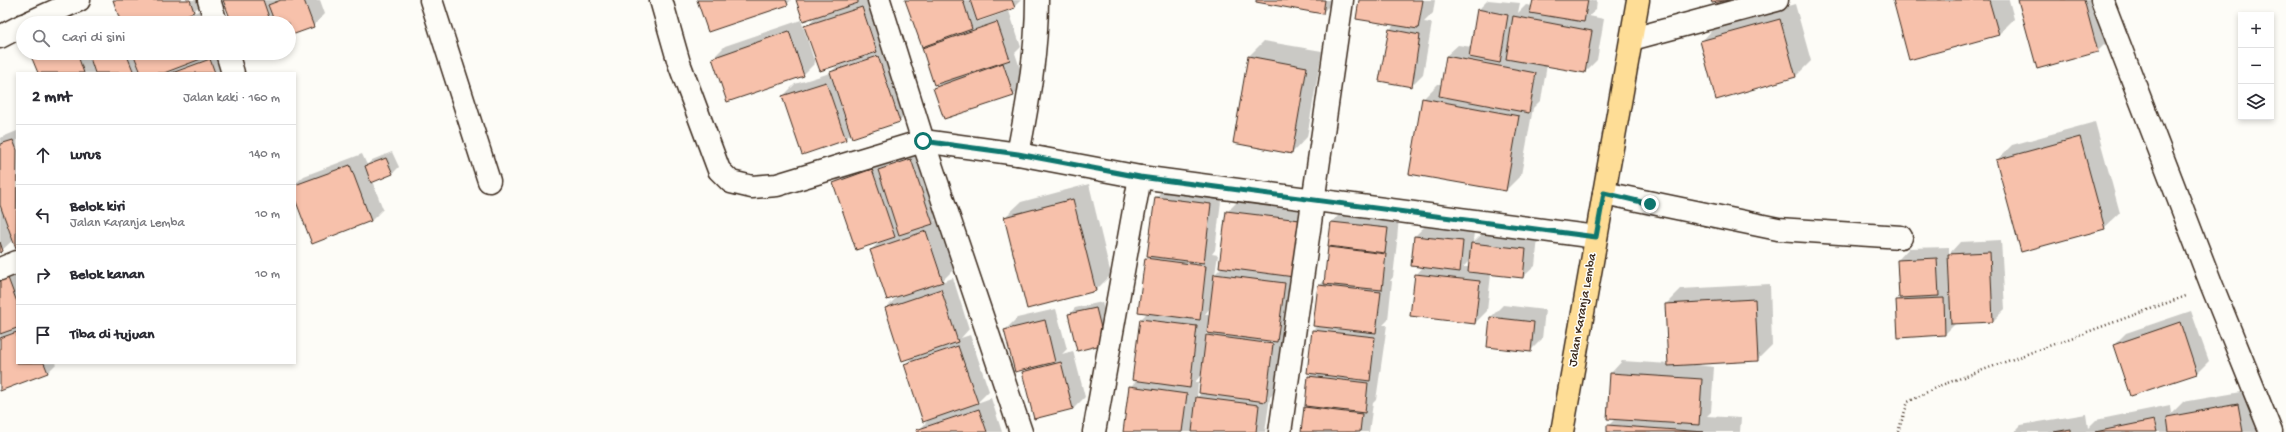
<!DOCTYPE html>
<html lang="id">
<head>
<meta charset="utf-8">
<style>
	body { margin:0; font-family:"Gochi Hand",sans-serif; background:#f2f2f3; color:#2b2b33 }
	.controls { position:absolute; right:12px; top:12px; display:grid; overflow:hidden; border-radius:0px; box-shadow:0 2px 6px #0003 }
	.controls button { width:36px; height:36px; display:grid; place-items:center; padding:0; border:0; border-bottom:1px solid #e1e1e2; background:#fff; color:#2b2b33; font:20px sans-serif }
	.stop { position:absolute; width:12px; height:12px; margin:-9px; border:3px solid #0f766e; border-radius:50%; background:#fff }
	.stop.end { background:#0f766e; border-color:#fff; box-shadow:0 1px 4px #0008 }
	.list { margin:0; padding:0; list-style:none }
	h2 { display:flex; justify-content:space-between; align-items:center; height:52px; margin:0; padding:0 16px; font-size:17px }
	h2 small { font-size:13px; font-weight:400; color:#7c7c81 }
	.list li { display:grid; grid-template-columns:26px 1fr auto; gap:12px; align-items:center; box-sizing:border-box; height:60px; padding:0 16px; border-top:1px solid #e1e1e2 }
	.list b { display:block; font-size:15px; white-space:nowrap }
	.list p { margin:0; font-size:13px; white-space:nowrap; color:#7c7c81 }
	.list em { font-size:13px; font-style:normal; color:#7c7c81 }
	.icon { flex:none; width:22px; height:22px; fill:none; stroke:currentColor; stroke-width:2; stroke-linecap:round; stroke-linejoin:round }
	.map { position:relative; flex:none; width:2286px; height:432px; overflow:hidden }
	.search { position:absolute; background:#fff; box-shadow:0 2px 6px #0003; left:16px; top:16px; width:280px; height:44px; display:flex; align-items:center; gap:10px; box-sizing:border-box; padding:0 14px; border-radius:22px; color:#7c7c81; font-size:15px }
	.panel { position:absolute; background:#fff; box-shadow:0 2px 6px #0003; left:16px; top:72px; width:280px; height:292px; border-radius:0px }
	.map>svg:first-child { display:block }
	.shadow { fill:#0003; fill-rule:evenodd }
	.building { fill:#f7c1ab; stroke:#3b2a1e }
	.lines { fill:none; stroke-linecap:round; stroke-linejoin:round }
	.street-casing { stroke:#3b2a1e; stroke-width:25 }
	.primary-casing { stroke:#3b2a1e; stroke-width:25 }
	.path { stroke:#3b2a1e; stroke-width:2.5; stroke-dasharray:1 3; stroke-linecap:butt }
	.street { stroke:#fdfcf7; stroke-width:22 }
	.primary { stroke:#fedd96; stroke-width:22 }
	.route { stroke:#0f766e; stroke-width:5 }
	.labels { text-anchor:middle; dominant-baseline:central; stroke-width:3; stroke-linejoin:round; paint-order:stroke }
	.street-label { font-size:13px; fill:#3b2a1e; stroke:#fdfcf7 }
</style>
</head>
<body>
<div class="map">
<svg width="2286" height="432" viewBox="0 0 2286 432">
	<rect width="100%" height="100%" fill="#fdfcf7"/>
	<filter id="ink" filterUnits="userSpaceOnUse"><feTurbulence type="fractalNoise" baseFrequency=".025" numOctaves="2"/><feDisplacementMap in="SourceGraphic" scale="8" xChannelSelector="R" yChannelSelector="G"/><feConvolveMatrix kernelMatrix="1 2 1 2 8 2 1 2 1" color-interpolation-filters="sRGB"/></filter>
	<g filter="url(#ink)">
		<g class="shadow">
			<polygon points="114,0 205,0 191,14 203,9 209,23 122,23"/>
			<polygon points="224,0 320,0 325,14 313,26 289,35 289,23 233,23"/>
			<polygon points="698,0 791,0 787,4"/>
			<polygon points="797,0 875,0 888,39 880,48 890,45 911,109 900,121 851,133 846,139 802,153 783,96 795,84 830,73 840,63 806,27 817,15"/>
			<polygon points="906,0 1021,0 1014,7 982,18 978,22 1009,11 1021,47 1015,53 1025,83 1014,95 945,118 935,88 940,83 923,49 929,43"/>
			<polygon points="1257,0 1335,0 1322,13"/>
			<polygon points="1360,0 1435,0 1433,13 1424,22 1432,23 1423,74 1411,86 1390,29 1395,24"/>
			<polygon points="1488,0 1520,3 1518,13 1526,5 1533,6 1534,0 1597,0 1596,10 1589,16 1604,19 1597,60 1585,72 1547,65 1541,100 1533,108 1521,175 1506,190 1423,99 1438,84 1442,84 1446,56 1458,45 1472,47 1478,10"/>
			<polygon points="1894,0 2009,0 2014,19 1999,34"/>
			<polygon points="2019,0 2103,0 2113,36 2098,51 2038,68"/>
			<polygon points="1795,4 1811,61 1795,77 1701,42 1716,26"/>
			<polygon points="801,20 815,63 803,75 713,58 725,46"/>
			<polygon points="1264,41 1322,51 1307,137 1292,153 1249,56"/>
			<polygon points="36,53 224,53 231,73 39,73 33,56"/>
			<polygon points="2095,122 2120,213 2104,228 1997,160 2012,145"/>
			<polygon points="17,131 17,248 14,239 0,252 0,138"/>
			<polygon points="923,148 944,211 934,221 938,220 954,269 941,282 953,278 969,329 961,338 970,335 989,391 977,403 991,398 1002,432 918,432 929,419 905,365 913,356 886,308 899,295 871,250 880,241 834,183 846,171"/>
			<polygon points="392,152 399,167 392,174 372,181 383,209 371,221 312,242 295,196 295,184 304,176 362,154 367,165 372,160"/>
			<polygon points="1089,184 1111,275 1096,290 1028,307 1005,217 1021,202"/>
			<path d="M1168 185 1222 193 1215 250 1212 254 1218 255 1215 274 1223 266 1227 212 1239 200 1312 209 1278 389 1270 397 1265 432H1124L1130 387 1137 380 1133 379 1141 319 1147 313 1146 259 1149 256 1156 197ZM1211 307 1210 314H1205ZM1206 332H1210L1206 337ZM1202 374V392L1197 398 1198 382H1195Z"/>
			<polygon points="1344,210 1399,217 1397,240 1395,242 1397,242 1393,277 1390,281 1392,281 1388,320 1383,325 1387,325 1376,400 1373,403 1369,432 1302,432 1305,408 1308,405 1309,377 1312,373 1308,373 1313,330 1317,326 1319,286 1326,279 1329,248 1331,245 1329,245 1332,222"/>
			<path d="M1427 224 1474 230 1473 243 1484 232 1538 238 1535 266 1523 277 1491 274 1487 311 1475 323 1416 275 1424 266 1415 236ZM1470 260V267H1463Z"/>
			<polygon points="2001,240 2005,309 1993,321 1956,323 1945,334 1897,301 1901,297 1898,260 1909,248 1949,247 1949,254 1960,242"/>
			<polygon points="17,268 17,363 57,363 48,372 0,390 0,274"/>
			<polygon points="1770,284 1772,345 1757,360 1687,364 1714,367 1711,412 1707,416 1741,418 1740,432 1608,432 1608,426 1615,419 1608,418 1611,373 1622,361 1669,364 1666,304 1681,289"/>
			<polygon points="1102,302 1111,337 1069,315 1075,308"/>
			<polygon points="1503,305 1545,310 1542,339 1530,351 1491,317"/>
			<polygon points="1056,309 1067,349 1062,354 1073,351 1085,397 1073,409 1024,372 1028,367 1005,330 1017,318"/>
			<polygon points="2191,311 2209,361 2197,373 2131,395 2114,345 2126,333"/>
			<polygon points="2253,390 2260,432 2014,432 2021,425 2086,414 2088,428 2096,420 2170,405 2171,414 2183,402"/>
		</g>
		<g class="building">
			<polygon points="113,0 190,0 194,12 165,23 121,23"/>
			<polygon points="223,0 263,0 271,23 232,23"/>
			<polygon points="281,0 304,0 314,27 289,36 289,23 275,23 268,5"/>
			<polygon points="697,0 786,0 788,5 708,32"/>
			<polygon points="796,0 858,0 858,3 803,21"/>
			<polygon points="905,0 963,0 972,29 922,47"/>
			<polygon points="970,0 1012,0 1015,8 977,21"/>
			<polygon points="1256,0 1325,0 1323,14 1256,2"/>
			<polygon points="1359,0 1423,0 1418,29 1356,19"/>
			<polygon points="1533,0 1588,0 1584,22 1530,13"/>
			<polygon points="1711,0 1730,0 1712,3"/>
			<polygon points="1893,0 1989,0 1999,35 1909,60"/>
			<polygon points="2018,0 2084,0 2098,52 2037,69"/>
			<polygon points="862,7 877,52 820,71 804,26"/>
			<polygon points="1477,9 1508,15 1500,63 1469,57"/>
			<polygon points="1513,16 1592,31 1585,73 1506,59"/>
			<polygon points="1780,19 1796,77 1716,100 1700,41"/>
			<polygon points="997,22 1010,60 934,85 922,48"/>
			<polygon points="1389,29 1420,35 1412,87 1379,81"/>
			<polygon points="789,31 804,76 727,102 712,58"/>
			<polygon points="39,53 77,53 84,73 38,73 31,56"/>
			<polygon points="94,53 126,53 134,73 95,73 89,55"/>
			<polygon points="133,53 204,53 206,57 164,73 141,73"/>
			<polygon points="878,56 900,122 852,138 830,72"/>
			<polygon points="1248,56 1307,67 1292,154 1233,143"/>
			<polygon points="1446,56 1536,73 1529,113 1439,96"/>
			<polygon points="210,59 215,73 172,73"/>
			<polygon points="1003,63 1014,96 944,119 933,88"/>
			<polygon points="826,82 846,140 802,155 782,96"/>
			<polygon points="1422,98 1519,116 1506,191 1409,174"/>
			<polygon points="2080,137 2105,229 2021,252 1996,160"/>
			<polygon points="13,140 17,150 16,249 0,205 0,144"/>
			<polygon points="386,158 393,174 371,183 365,166"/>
			<polygon points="911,159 933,224 899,235 878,170"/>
			<polygon points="350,165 371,221 312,244 295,199 295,185"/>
			<polygon points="872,169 895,237 856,250 833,183"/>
			<polygon points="1155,197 1211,204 1204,263 1147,256"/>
			<polygon points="1073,199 1096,291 1027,309 1004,217"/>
			<polygon points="1226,211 1300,220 1294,277 1219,267"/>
			<polygon points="1331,222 1388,228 1385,253 1328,246"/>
			<polygon points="926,231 943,282 887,300 870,250"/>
			<polygon points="1414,236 1463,241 1460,272 1411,266"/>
			<polygon points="0,242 3,251 0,253"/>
			<polygon points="1471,243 1526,249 1523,278 1468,272"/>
			<polygon points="1328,247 1386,254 1382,290 1324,284"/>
			<polygon points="1990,252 1993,322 1951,324 1948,254"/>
			<polygon points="1145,258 1206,266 1200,320 1138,312"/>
			<polygon points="1937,258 1939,296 1899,298 1897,260"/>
			<polygon points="1214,274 1285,283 1277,342 1207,333"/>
			<polygon points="1415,274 1480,281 1475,324 1410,316"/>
			<polygon points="8,278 17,302 17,328 0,334 0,281"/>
			<polygon points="1318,285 1381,292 1376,333 1313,326"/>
			<polygon points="941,289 958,342 902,361 885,308"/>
			<polygon points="1944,298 1945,335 1898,338 1896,300"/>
			<polygon points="1755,299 1758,361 1668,366 1665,304"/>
			<polygon points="1096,308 1105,344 1077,351 1068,314"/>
			<polygon points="1490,317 1534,322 1531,352 1487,347"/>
			<polygon points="1140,319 1197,326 1190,388 1132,380"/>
			<polygon points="1045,320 1055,362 1015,372 1004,330"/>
			<polygon points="2180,322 2197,374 2130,396 2113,345"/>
			<polygon points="1312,330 1375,337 1370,381 1307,373"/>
			<polygon points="17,332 17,363 44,363 48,373 0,391 0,338"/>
			<polygon points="1206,335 1273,344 1266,402 1199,393"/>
			<polygon points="958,346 978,403 923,422 904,364"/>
			<polygon points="1061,362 1073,409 1034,419 1022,372"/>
			<polygon points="1610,373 1702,379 1699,425 1607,419"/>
			<polygon points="1308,376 1368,383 1365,413 1305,406"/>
			<polygon points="1129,386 1187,394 1182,432 1123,432"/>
			<polygon points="1196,397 1259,405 1256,432 1192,432"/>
			<polygon points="2238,404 2243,432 2169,432 2167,417"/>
			<polygon points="1304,407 1362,414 1360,432 1301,432"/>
			<polygon points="979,409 987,432 917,432 916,430"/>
			<polygon points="2154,420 2157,432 2095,432"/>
			<polygon points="1607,425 1704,432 1607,432"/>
			<polygon points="2071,429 2071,432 2054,432"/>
		</g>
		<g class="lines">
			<defs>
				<g id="street">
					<polyline points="209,0 216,23"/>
					<polyline points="431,0 489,181"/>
					<polyline points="661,0 679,63 719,170 731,182 752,187 777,185 923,141 1018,154 1140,177 1596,237"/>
					<polyline points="879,0 923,141 1021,432"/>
					<polyline points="2102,0 2212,286 2271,432"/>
					<polyline points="28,23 79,0"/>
					<polyline points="0,37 23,25"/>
					<polyline points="1632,39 1777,0"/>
					<polyline points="227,53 233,73"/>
					<path d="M1018 154C1028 103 1037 51 1037 0"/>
					<polyline points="1604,193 1778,229 1901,237"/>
					<polyline points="0,269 17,262"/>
					<polyline points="1094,432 1140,177"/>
					<polyline points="1280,432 1342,0"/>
				</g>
				<polyline id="primary" points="1562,432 1638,0"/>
			</defs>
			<use href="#street" class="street-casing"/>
			<use href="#primary" class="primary-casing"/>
			<polyline class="path" points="1898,432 1908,402 1939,386 2186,296"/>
			<use href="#street" class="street"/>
			<use href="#primary" class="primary"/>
		</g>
	</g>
	<g class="lines" filter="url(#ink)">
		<polyline class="route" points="923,141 1018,154 1140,177 1596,237 1604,193 1650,204"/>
	</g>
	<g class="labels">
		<g class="street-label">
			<text transform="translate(1583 310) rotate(-80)">Jalan Karanja Lemba</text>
		</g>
	</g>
</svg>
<div class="controls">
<button>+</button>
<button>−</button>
<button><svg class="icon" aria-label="layers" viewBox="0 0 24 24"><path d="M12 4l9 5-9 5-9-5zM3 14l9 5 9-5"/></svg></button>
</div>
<div class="stop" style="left:923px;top:141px"></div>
<div class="stop end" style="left:1650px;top:204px"></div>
<div class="search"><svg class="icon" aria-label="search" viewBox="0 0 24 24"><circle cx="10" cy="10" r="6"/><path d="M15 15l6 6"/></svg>Cari di sini</div>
<section class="panel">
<h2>2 mnt<small>Jalan kaki · 160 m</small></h2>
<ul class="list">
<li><svg class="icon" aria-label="ahead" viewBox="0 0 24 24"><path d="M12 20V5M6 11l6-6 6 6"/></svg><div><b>Lurus</b></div><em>140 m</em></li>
<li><svg class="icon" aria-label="left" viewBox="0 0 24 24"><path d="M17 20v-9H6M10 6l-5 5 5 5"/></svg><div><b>Belok kiri</b><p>Jalan Karanja Lemba</p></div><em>10 m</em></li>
<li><svg class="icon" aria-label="right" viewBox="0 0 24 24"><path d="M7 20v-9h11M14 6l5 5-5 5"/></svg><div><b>Belok kanan</b></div><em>10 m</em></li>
<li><svg class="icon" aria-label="arrive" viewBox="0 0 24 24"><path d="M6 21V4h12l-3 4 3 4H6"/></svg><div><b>Tiba di tujuan</b></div></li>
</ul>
</section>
</div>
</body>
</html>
